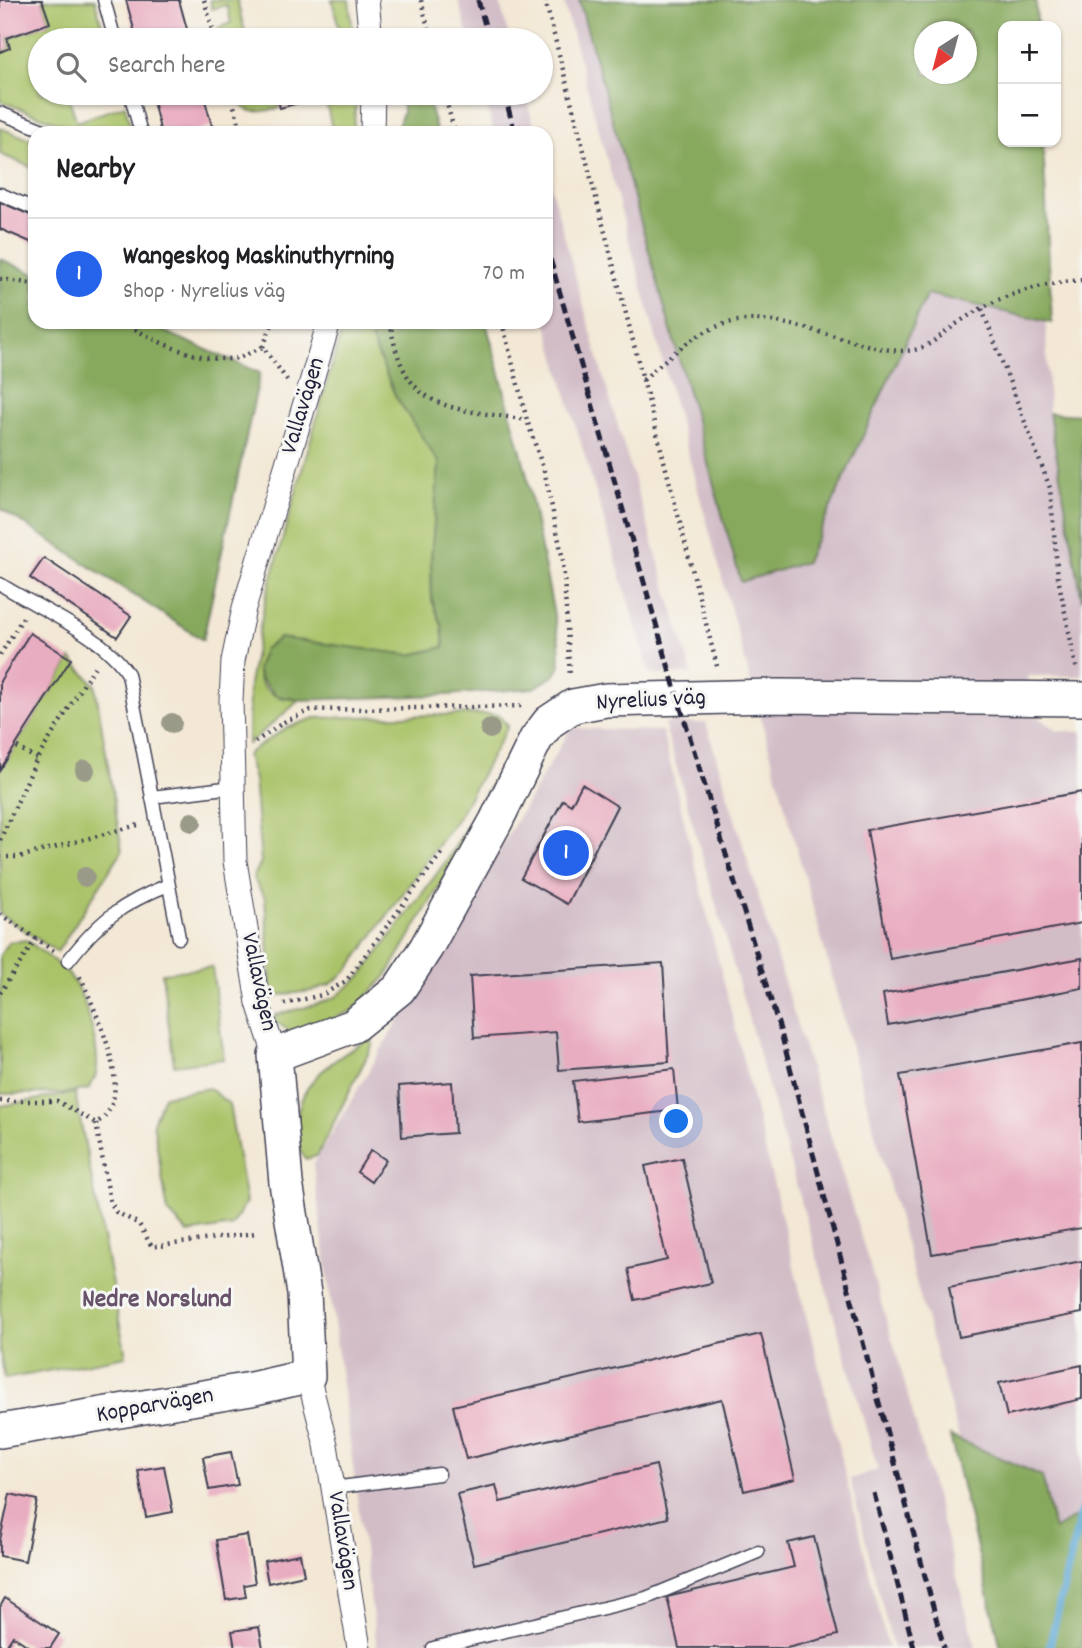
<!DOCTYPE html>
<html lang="en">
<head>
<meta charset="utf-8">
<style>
	body { margin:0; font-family:Dekko,sans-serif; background:#f2f2f2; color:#202124 }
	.controls { position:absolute; right:21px; top:21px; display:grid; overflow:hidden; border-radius:14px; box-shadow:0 2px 5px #0004 }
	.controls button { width:63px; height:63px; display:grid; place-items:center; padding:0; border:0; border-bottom:2px solid #e0e0e0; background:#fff; color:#202124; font:35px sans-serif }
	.compass { position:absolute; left:914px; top:21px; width:63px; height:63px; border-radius:50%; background:#fff; box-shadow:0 2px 5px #0004; rotate:216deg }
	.you { position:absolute; left:677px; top:1122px; width:24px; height:24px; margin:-18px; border:5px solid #fff; border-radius:50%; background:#1a73e8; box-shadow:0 0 0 10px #1a73e833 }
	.badge { display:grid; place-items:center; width:46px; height:46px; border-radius:50%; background:#2563eb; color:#fff; font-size:23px; font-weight:700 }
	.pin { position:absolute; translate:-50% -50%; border:4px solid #fff; box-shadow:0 2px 7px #0006 }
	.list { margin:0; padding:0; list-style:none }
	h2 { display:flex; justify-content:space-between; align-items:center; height:91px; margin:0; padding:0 28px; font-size:30px }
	h2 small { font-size:23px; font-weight:400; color:#757577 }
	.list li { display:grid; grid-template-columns:46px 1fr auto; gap:21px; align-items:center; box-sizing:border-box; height:112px; padding:0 28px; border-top:2px solid #e0e0e0 }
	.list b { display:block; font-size:26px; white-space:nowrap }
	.list p { margin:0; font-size:23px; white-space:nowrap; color:#757577 }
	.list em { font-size:23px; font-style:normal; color:#757577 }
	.icon { flex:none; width:38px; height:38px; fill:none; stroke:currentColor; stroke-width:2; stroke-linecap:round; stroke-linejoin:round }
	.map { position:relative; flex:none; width:1082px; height:1648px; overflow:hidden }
	.search { position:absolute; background:#fff; box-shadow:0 2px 5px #0004; left:28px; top:28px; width:525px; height:77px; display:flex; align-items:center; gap:18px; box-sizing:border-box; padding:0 24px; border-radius:38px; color:#757577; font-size:26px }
	.panel { position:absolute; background:#fff; box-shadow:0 2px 5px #0004; left:28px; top:126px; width:525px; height:203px; border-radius:21px }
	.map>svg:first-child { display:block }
	.industrial { fill:#d2bdc7; fill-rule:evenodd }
	.green { fill:#aac369; stroke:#667252; stroke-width:2 }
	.forest { fill:#87a95d; stroke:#54664c; stroke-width:2; fill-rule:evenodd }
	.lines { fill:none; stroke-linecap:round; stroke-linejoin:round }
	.stream { stroke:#5aa6d3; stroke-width:8 }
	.building { fill:#e9adc1 }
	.lane-casing { stroke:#414052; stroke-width:15 }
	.street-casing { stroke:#414052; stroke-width:25 }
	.secondary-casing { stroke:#414052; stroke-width:36 }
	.path { stroke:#414052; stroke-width:4.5; stroke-dasharray:2 5; stroke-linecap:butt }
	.lane { stroke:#fff; stroke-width:12 }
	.street { stroke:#fff; stroke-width:23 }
	.secondary { stroke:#fff; stroke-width:33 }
	.rail { stroke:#22223b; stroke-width:5; stroke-dasharray:10 5; stroke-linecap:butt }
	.tree { fill:#9a9a89 }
	.labels { text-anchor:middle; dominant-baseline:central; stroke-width:6; stroke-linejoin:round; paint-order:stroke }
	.street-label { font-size:24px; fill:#22223b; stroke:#f6f6f2 }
	.neighbourhood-label { font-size:26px; font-weight:bold; fill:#68536a; stroke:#f6f6f2 }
</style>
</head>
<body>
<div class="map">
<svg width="1082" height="1648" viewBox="0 0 1082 1648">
	<rect width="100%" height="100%" fill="#f6f6f2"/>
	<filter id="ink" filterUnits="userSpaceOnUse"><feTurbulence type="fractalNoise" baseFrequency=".0143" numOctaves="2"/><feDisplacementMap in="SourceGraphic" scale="14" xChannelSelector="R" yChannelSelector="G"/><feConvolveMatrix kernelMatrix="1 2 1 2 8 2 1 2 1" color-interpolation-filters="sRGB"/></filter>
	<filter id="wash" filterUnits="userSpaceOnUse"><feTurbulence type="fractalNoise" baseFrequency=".00686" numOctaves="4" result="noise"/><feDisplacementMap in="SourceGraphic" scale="28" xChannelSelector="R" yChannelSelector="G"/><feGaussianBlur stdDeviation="1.57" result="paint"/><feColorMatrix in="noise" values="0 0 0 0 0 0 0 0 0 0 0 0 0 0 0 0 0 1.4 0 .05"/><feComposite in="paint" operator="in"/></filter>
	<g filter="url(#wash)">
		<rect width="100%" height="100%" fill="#f3e8d5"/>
		<g class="industrial">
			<polygon points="458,0 499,0 510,40 469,40"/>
			<path d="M563 0H1033L1003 26V142H1039L1049 413 1082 600V676H1027L1034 714 1057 731 1082 732V1648H1017ZM925 32H967V74H925Z"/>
			<polygon points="483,93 525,93 536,133 494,133"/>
			<polygon points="546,170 603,376 692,674 650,674 564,386 546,321"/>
			<polygon points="664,723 706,723 898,1359 976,1648 893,1648 850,1479 878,1470"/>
			<polygon points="571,728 662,731 888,1648 377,1648 313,1165"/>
		</g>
		<g class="green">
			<polygon points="42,0 95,0 106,40 40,40 40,93 67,93 77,122 125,105 132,133 85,133 0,101 0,52 10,48 7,38 50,23"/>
			<polygon points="210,0 237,0 247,40 221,40 218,28 231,23 227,5 212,9"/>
			<polygon points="332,0 349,0 354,40 342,40"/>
			<path d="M250 93H276L280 108C263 111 244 118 237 97Z"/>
			<polygon points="335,93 357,93 353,133 333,133 325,97"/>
			<polygon points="0,128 35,141 35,169 0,154"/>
			<path d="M344 322H364L396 397 439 463 431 560 432 600 442 626 444 647 411 655 279 638C257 653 246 682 277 696 283 699 293 699 300 700L248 744 249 684 265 601Z"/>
			<polygon points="71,659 95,685 122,851 57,952 0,914 0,770"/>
			<polygon points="480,714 498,715 508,726 460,814 348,970 331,984 311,991 272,996 265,898 253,878 261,862 254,780 247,756 250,752 286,728 315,718"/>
			<polygon points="520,734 482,813 386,977 352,1011 294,1034 275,1021 275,1015 318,1004 336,997 362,975 449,857"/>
			<path d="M27 940C40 951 58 962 69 975 85 993 101 1050 96 1074 95 1079 91 1084 89 1089L67 1093 0 1094V955L9 942Z"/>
			<polygon points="212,967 224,1059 174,1065 162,973"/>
			<path d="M372 1037 373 1044 317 1156 306 1159C297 1150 298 1141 297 1129 294 1081 336 1059 372 1037Z"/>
			<polygon points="209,1088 229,1104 246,1202 232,1226 188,1233 168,1212 153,1122 164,1096"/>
			<polygon points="75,1093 126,1356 5,1379 0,1353 0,1106"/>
		</g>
		<g class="forest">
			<path d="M579 0H1036L1037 26H1003V142H1043L1052 323 927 294 806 562 741 582ZM925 32H967V74H925Z"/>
			<polygon points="402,93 426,93 437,133 395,133 403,112"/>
			<polygon points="0,259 35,274 35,322 143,322 260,373 203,640 0,508"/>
			<polygon points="364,322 486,322 526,471 559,641 560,666 555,675 534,688 447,695 300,700 277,696 261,680 257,669 264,649 280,638 411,655 444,647 442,626 432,600 431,560 439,463 396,397"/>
			<polygon points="1049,413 1082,415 1082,600"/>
			<polygon points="950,1436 1042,1476 1054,1530 1082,1513 1082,1648 1001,1648"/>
		</g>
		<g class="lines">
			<polyline class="stream" points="1049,1648 1082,1509"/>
		</g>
		<g id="blocks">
			<g class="building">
				<polygon points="0,0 42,0 50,23 7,38 10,48 0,52"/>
				<polygon points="126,0 179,0 190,40 137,40"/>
				<polygon points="151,93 203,93 212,126 186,133 161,133"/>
				<polygon points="276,93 335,93 280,108"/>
				<polygon points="0,202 35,217 35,244 0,229"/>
				<polygon points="44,558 131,616 117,637 30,578"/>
				<polygon points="30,633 71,659 0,770 0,681"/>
				<polygon points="582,784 617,806 567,904 521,878 563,800 571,805"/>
				<polygon points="1082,792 1082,923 890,959 867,830"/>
				<polygon points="1082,958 1082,988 888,1025 883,994"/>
				<polygon points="663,963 669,1062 559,1070 556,1032 474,1038 470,976"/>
				<polygon points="1082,1043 1082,1228 932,1254 900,1075"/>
				<polygon points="674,1069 678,1110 578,1122 573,1081"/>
				<polygon points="452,1082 455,1133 402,1137 399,1086"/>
				<polygon points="371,1150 386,1160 371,1182 357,1172"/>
				<polygon points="682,1158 711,1283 635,1300 628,1269 667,1260 645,1166"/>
				<polygon points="1082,1261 1082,1313 959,1337 949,1287"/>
				<polygon points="761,1334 795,1479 744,1491 722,1399 466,1459 453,1406"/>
				<polygon points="1082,1365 1082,1399 1007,1416 999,1383"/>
				<polygon points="231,1452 238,1485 209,1490 203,1457"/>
				<polygon points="656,1465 668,1518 474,1564 457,1494 496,1485 500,1502"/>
				<polygon points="164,1466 173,1512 146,1517 138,1470"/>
				<polygon points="10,1494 37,1500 25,1561 0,1556 0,1540"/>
				<polygon points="247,1535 255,1583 244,1585 246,1597 226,1600 216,1540"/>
				<polygon points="814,1537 838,1635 787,1648 679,1648 667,1597 794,1567 788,1543"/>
				<polygon points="300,1554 304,1575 268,1583 264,1561"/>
				<polygon points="5,1598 59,1634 50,1648 31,1648 13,1636 5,1648 0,1645 0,1607"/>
				<polygon points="259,1627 263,1648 235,1648 232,1631"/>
			</g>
		</g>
	</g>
	<g filter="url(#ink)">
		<use href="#blocks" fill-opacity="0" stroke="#414052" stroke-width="2"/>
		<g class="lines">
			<defs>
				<g id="lane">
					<polyline points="104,0 115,40"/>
					<polyline points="130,93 141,133"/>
					<polyline points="0,113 51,133"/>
					<polyline points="0,194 35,209"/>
					<path d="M0 584C39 609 104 635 128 674L152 797 233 787"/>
					<polyline points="152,797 179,938"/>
					<path d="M68 961C99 921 121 904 168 885"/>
					<polyline points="333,1488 439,1474"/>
					<polyline points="433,1648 646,1598 758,1552"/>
				</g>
				<g id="street">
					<polyline points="367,0 371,40"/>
					<polyline points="372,133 373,93"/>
					<polyline points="275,1055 258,1003 235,861 231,701 233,661 244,608 329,322"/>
					<polyline points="308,1376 326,1445 359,1648"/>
				</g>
				<polyline id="secondary" points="0,1431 251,1389 308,1376 304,1293 286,1183 275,1055 353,1026 399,989 426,948 496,821 536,739 549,722 573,706 606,700 777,696 1082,699"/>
			</defs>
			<use href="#lane" class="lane-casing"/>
			<use href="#street" class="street-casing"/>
			<use href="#secondary" class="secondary-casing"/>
			<g class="path">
				<polyline points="204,0 216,40"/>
				<polyline points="421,0 431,40"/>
				<polyline points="545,0 718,670"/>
				<polyline points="230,93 242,133"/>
				<polyline points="444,93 455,133"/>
				<polyline points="0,279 35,284"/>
				<polyline points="982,309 1050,488 1058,578 1077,671"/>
				<path d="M123 322C153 341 201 364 237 358 246 356 255 350 263 347L287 380"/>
				<path d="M390 322C404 414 449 407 527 420"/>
				<polyline points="502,322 527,420 545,474 563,560 570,677"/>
				<polyline points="263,347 273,322"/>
				<path d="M643 380C729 299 753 314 860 343 876 348 901 354 918 349 934 344 944 332 958 323 995 296 1037 284 1082 280"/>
				<polyline points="0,655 24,616"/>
				<polyline points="255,742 284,722 311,710 525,706"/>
				<polyline points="17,747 37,759"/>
				<polyline points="0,840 37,759 97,663"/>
				<polyline points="0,857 19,857 138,825"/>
				<polyline points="0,914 54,951"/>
				<polyline points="0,993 36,939"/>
				<polyline points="284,1004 322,995 346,981 443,851"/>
				<path d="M0 1101H57L96 1123C139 1099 96 1015 83 982L78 974"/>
				<polyline points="96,1123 110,1201 116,1212 139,1224 152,1247 255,1233"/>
			</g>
			<use href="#lane" class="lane"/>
			<use href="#street" class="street"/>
			<use href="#secondary" class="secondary"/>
			<g class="rail">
				<polyline points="478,0 489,40"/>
				<polyline points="504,93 515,133"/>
				<polyline points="546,245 675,689 781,1033 944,1648"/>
				<polyline points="874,1493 914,1648"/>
			</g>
		</g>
		<g class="tree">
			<circle cx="172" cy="723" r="10"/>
			<circle cx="490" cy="729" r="10"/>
			<circle cx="85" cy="770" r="10"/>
			<circle cx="192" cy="822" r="10"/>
			<circle cx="85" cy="877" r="10"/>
		</g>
	</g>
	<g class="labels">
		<g class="street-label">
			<text transform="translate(304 406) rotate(-73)">Vallavägen</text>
			<text transform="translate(651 701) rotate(-3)">Nyrelius väg</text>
			<text transform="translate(258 982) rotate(78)">Vallavägen</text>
			<text transform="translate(155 1406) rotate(-10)">Kopparvägen</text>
			<text transform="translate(342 1541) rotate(81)">Vallavägen</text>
		</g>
		<g class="neighbourhood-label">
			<text x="157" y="1300">Nedre Norslund</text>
		</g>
	</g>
</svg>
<div class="controls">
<button>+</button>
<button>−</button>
</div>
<svg class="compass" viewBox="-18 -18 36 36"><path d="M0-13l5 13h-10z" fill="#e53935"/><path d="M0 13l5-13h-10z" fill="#757577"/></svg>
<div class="you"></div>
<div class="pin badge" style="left:566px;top:853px">1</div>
<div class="search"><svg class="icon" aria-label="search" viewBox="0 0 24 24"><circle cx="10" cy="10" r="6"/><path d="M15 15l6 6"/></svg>Search here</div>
<section class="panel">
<h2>Nearby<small></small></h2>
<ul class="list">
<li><span class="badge">1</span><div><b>Wangeskog Maskinuthyrning</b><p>Shop · Nyrelius väg</p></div><em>70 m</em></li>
</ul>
</section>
</div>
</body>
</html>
